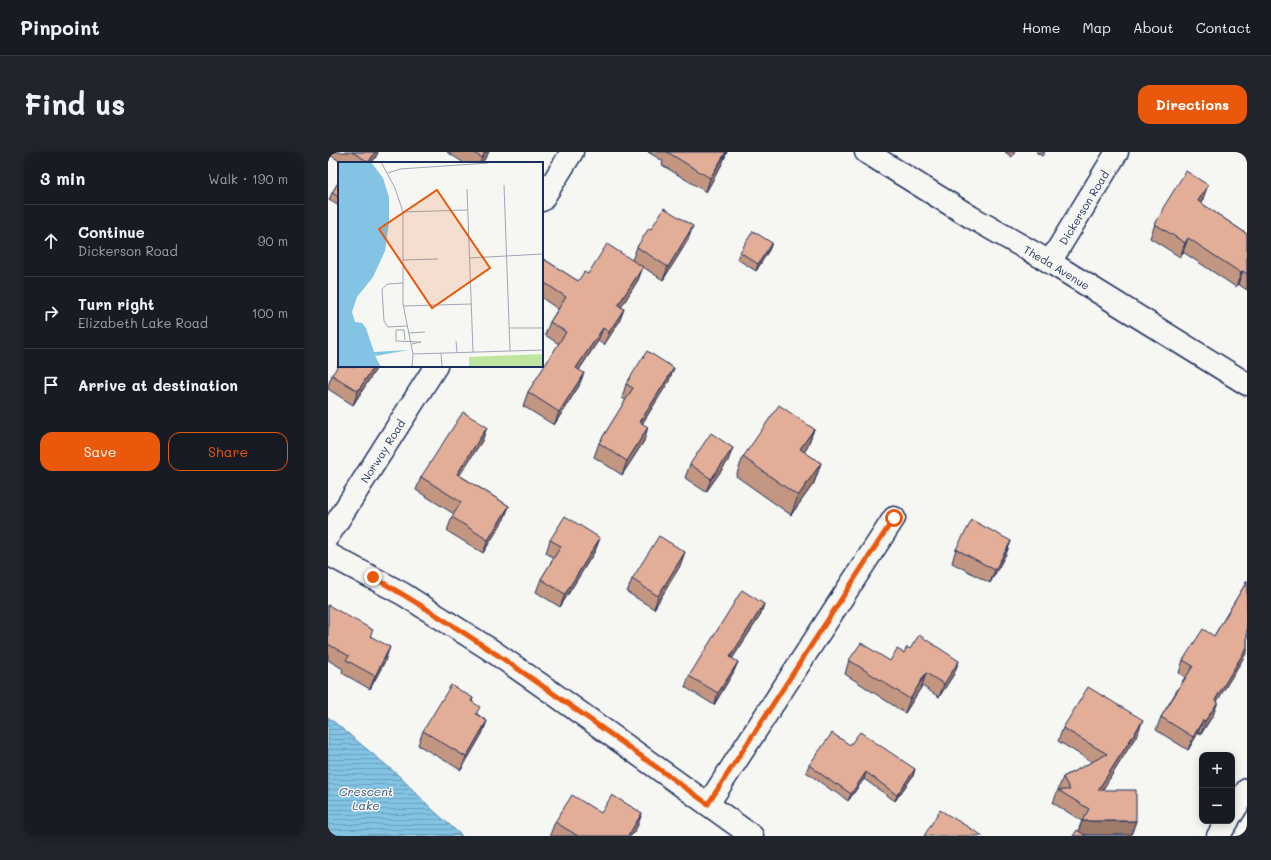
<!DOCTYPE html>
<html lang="en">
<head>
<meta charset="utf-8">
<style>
	body { margin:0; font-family:Mali,sans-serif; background:#20242c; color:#f1f3f6 }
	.controls { position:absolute; right:12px; bottom:12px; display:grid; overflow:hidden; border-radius:8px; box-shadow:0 2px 10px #0003 }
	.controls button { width:36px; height:36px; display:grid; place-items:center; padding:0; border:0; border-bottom:1px solid #363941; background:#171b24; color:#f1f3f6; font:20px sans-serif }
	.stop { position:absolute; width:12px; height:12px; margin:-9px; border:3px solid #ea580c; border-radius:50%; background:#fff }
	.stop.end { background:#ea580c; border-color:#fff; box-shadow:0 1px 4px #0008 }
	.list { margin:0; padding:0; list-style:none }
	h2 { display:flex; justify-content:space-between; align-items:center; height:52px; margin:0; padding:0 16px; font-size:17px }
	h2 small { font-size:13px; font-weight:400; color:#9ea1a6 }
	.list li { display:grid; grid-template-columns:26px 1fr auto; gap:12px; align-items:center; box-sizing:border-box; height:72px; padding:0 16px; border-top:1px solid #363941 }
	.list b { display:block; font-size:15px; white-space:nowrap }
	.list p { margin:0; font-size:13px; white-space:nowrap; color:#9ea1a6 }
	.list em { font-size:13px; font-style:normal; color:#9ea1a6 }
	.actions { display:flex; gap:8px; padding:12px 16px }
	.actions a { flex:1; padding:9px 0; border:1px solid #ea580c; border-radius:12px; text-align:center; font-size:14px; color:#ea580c }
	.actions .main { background:#ea580c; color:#fff }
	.icon { flex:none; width:22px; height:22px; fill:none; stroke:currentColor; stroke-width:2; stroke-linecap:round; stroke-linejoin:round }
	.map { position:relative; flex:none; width:919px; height:684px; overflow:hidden; border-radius:12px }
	header { display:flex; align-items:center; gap:24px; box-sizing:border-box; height:56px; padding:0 20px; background:#171b24; border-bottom:1px solid #363941 }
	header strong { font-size:19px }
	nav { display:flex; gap:22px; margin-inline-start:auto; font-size:14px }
	.intro { display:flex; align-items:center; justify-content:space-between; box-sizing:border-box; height:96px; padding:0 24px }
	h1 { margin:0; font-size:28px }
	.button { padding:10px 18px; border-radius:12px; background:#ea580c; color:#fff; font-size:14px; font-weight:700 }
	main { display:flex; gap:24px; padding:0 24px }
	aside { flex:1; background:#171b24; border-radius:12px; box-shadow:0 2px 10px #0003 }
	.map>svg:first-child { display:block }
	.water { fill:url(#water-rules); stroke:#5988ae }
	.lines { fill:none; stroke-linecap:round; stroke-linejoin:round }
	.minor-casing { stroke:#1b2f5e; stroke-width:25 }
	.minor { stroke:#f6f6f2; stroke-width:22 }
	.wall { fill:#c39682; stroke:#1b2f5e }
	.shaded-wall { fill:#9f7a6a; stroke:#1b2f5e }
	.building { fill:#e3ae97; stroke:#1b2f5e }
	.route { stroke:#ea580c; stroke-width:5 }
	.labels { text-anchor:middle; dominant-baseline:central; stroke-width:3; stroke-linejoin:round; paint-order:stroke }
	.street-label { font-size:11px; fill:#1b2f5e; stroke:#f6f6f2 }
	.water-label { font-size:12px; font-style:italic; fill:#355480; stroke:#f6f6f2 }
	.inset-road { fill:none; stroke:#9ea6b7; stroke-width:1 }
	.view { fill:#e8590c; fill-opacity:0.15; stroke:#e8590c; stroke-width:2 }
	.inset-edge { fill:none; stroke:#1b2f5e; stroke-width:2 }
</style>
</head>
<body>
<header>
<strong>Pinpoint</strong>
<nav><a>Home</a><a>Map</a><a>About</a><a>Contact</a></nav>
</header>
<div class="intro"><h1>Find us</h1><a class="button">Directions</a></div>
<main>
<aside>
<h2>3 min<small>Walk · 190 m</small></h2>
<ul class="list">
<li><svg class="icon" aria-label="ahead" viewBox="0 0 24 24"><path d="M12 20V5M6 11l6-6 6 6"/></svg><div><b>Continue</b><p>Dickerson Road</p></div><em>90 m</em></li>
<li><svg class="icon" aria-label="right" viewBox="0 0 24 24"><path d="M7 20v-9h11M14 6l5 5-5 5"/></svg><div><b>Turn right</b><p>Elizabeth Lake Road</p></div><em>100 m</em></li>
<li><svg class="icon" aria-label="arrive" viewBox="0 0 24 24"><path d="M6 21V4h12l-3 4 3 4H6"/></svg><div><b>Arrive at destination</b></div></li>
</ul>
<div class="actions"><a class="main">Save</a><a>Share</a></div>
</aside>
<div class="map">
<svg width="919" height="684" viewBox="0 0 919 684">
	<defs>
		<pattern id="water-rules" width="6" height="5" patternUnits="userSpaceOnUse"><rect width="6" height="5" fill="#83c4e4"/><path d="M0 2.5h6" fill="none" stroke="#6aa0bc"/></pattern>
	</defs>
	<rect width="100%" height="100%" fill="#f6f6f2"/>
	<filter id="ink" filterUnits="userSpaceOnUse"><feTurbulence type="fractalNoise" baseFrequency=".025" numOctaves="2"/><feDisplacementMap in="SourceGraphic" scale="8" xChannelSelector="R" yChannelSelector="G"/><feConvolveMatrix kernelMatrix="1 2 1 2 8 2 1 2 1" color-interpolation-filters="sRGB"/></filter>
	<g filter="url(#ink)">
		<polygon class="water" points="0,565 69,622 105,658 134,684 0,684"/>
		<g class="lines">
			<defs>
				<g id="minor">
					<path id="s1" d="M538 0 643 65 722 110 919 232"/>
					<polyline points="214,48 244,0"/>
					<path id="s2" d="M722 110 789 0"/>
					<path id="s3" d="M0 384 108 214"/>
					<polyline points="0,402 75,442 163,498 226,542 424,684"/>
					<polyline points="380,652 566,366"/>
					<polyline points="904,662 919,638"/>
					<polyline points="890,684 900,669"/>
				</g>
			</defs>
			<use href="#minor" class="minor-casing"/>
			<use href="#minor" class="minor"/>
		</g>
		<g class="wall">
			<polygon points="0,0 50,0 44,11 15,11 0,2"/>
			<polygon points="119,0 161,0 154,11 136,11"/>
			<polygon points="320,0 399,0 394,12 378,40 334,13 335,9"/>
			<polygon points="677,0 687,0 684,5"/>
			<polygon points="708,0 717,0 714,4"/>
			<polygon points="11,29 11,54 1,48 4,41"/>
			<polygon points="875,47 873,51 919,82 919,138 910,132 908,135 855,100 852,105 822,86 827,72 832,65 835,56"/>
			<polygon points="323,77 360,88 335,128 315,115 310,128 293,155 296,157 291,170 276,193 270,189 251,218 251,234 226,273 195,254 200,240 231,192 217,183 222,170 230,157 214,146 214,106 250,129 260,122 304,108 309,95"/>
			<polygon points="444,91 441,98 428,119 409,107 412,100"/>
			<polygon points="48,217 25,253 0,237 0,234 4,223"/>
			<polygon points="341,229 314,272 316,289 294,323 266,305 271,291 298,248 294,246 298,232"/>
			<polygon points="159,275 154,289 131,323 181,354 176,367 155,401 119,379 124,365 126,362 88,338 93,325"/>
			<polygon points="486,277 479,296 476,300 493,311 486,331 463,363 408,324 415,305"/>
			<polygon points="400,309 378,340 357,326 362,312"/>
			<polygon points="272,386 267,399 232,455 208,440 213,427 226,406 218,401 222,388"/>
			<polygon points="683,389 678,402 662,431 624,411 628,397"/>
			<polygon points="352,414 326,457 299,440 304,427"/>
			<polygon points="919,429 919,500 889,549 885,563 873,582 870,581 860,598 828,578 833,565 857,525 851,521 855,508 886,484"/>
			<polygon points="436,452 432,464 404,507 410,510 405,521 386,553 357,535 361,524"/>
			<polygon points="0,453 43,484 57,509 42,537 14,521 15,517 0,508"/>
			<polygon points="576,501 626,522 611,545 594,534 577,561 517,522 521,508 562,509"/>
			<polygon points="145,546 144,550 149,562 159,569 154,582 133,618 90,593 95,579"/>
			<polygon points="735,576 810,581 774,638 808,669 803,683 756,683 750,679 754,669 725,651 735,625 764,610 730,589"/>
			<polygon points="522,593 587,617 585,624 567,649 536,627 520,649 507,639 506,640 478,620 481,613"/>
			<polygon points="273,661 314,661 309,675 303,684 224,684 222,683 227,670"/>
		</g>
		<g class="shaded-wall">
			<polygon points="47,0 50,0 49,3 44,11 41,11"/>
			<polygon points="157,0 161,0 154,11 152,11 154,6"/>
			<polygon points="399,0 394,12 378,40 382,26"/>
			<polygon points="880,33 875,47 866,63 870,49"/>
			<polygon points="365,74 360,88 335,128 340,115"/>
			<polygon points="860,86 855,100 852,105 857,91"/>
			<polygon points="444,91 441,98 428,119 430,112"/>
			<polygon points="315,115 310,128 286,167 290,153"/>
			<polygon points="915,119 910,132 908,135 913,121"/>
			<polygon points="296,157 291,170 276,193 281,180"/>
			<polygon points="275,176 270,189 243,230 248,216"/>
			<polygon points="46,214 49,214 48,217 25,253 30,239"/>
			<polygon points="346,216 341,229 307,283 312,270"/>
			<polygon points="256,221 251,234 226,273 231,260"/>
			<polygon points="159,275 154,289 124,335 129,322"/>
			<polygon points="320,275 316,289 294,323 299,309"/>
			<polygon points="486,277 479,296 465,316 472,297"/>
			<polygon points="405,296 400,309 378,340 383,327"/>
			<polygon points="493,311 486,331 463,363 470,344"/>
			<polygon points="181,354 176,367 155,401 160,388"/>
			<polygon points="272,386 267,399 232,455 237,442"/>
			<polygon points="683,389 678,402 662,431 667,418"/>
			<polygon points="357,400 352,414 326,457 330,444"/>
			<polygon points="436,452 432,464 398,516 402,505"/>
			<polygon points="62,495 57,509 42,537 47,524"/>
			<polygon points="919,495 919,500 882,561 887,548"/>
			<polygon points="631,509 626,522 611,545 616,532"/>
			<polygon points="410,510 405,521 386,553 390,541"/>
			<polygon points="598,521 594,534 577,561 582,547"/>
			<polygon points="890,550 885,563 873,582 877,569"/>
			<polygon points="815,568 810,581 766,652 770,638"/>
			<polygon points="875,568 870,581 860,598 865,585"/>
			<polygon points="159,569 154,582 133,618 138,605"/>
			<polygon points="587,617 585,624 567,649 569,643"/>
			<polygon points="538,620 536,627 520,649 523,642"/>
			<polygon points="314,661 309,675 303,684 300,684"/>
			<polygon points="754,669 808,669 803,683 749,683"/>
		</g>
		<g class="building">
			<polygon points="24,0 47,0 41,10"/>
			<polygon points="145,0 157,0 154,6"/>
			<polygon points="339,0 398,0 382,26"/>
			<polygon points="858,19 880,33 870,49 919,82 919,122 915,119 913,121 860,86 857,91 827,72 836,57 835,56"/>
			<polygon points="11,29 11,45 4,41"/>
			<polygon points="336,56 365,74 340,115 309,95 321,76 323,77"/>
			<polygon points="425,79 444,91 430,112 412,100"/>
			<polygon points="279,92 315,115 290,153 296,157 281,180 275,176 248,216 256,221 231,260 200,240 238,180 222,170 238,145 214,129 214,106 250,129 256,120 260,122"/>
			<polygon points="319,199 346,216 312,270 320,275 299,309 271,291 305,236 298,232"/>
			<polygon points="11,212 11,214 46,214 30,239 4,223"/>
			<polygon points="451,253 486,277 472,297 493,311 470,344 415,305"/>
			<polygon points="135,260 159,275 129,322 181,354 160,388 124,365 133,350 93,325"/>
			<polygon points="383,281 405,296 383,327 362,312"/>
			<polygon points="237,364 272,386 237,442 213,427 233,394 222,388"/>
			<polygon points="644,368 683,389 667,418 628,397"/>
			<polygon points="331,384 357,400 330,444 304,427"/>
			<polygon points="919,429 919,495 887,548 890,550 877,569 875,568 865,585 833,565 865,514 855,508 875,477 886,484"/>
			<polygon points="414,438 436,452 402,505 410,510 390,541 361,524"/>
			<polygon points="0,453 45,478 42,484 62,495 47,524 18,508 21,504 0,492"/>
			<polygon points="591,483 631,509 616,532 598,521 582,547 521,508 533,491 562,509 569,497 576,501 579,495 582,497"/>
			<polygon points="123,533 145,546 143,549 152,555 148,562 159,569 138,605 95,579"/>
			<polygon points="760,535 815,568 770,638 808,638 808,669 754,669 761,657 730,638 742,638 735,625 779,602 735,576"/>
			<polygon points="532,580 587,617 569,643 538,620 523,642 509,632 508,633 481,613 504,581 522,593"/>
			<polygon points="244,643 273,661 284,643 314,661 300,684 250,684 227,670"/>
			<polygon points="612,658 655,684 596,684"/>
			<polygon points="749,678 758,684 745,684"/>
		</g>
	</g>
	<g class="lines" filter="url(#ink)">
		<path class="route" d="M45 425C162 492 270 574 380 652L566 366"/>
	</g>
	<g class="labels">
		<g class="street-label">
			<text stroke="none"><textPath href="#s2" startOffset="64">Dickerson Road</textPath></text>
			<text stroke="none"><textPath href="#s1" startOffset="223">Theda Avenue</textPath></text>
			<text stroke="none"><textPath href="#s3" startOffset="101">Norway Road</textPath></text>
		</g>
		<g class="water-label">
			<text x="38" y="639">Crescent<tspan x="38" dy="14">Lake</tspan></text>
		</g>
	</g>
	<g transform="translate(10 10)">
		<rect width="205" height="205" fill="#f6f6f2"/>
		<path d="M205 192V205H131V195Z" fill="#c0e5a0"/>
		<path d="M0 0H33L45 16 51 35V61L47 89 35 115 19 135 14 150 17 160 24 161 28 166 36 190 71 188 37 194 43 205H0Z" fill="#83c4e4"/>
		<path class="inset-road" d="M43 0 57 26 65 50V142L75 192M50 11 62 7 150 1M166 23 172 189M129 27 135 190M65 50 129 48M131 96 205 92M65 98 100 97M65 121 50 122 44 127 46 159 50 165 69 164M65 144 133 142M171 166H205M71 171 87 170M67 178 66 168H58V179L83 180 74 182M118 179 119 191M103 191 104 205M74 205 75 192 205 188"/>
		<path class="view" d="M99 28 152 106 94 146 41 67Z"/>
		<rect width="205" height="205" class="inset-edge"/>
	</g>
</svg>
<div class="controls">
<button>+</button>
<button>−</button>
</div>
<div class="stop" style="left:566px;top:366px"></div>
<div class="stop end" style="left:45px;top:425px"></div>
</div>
</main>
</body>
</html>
